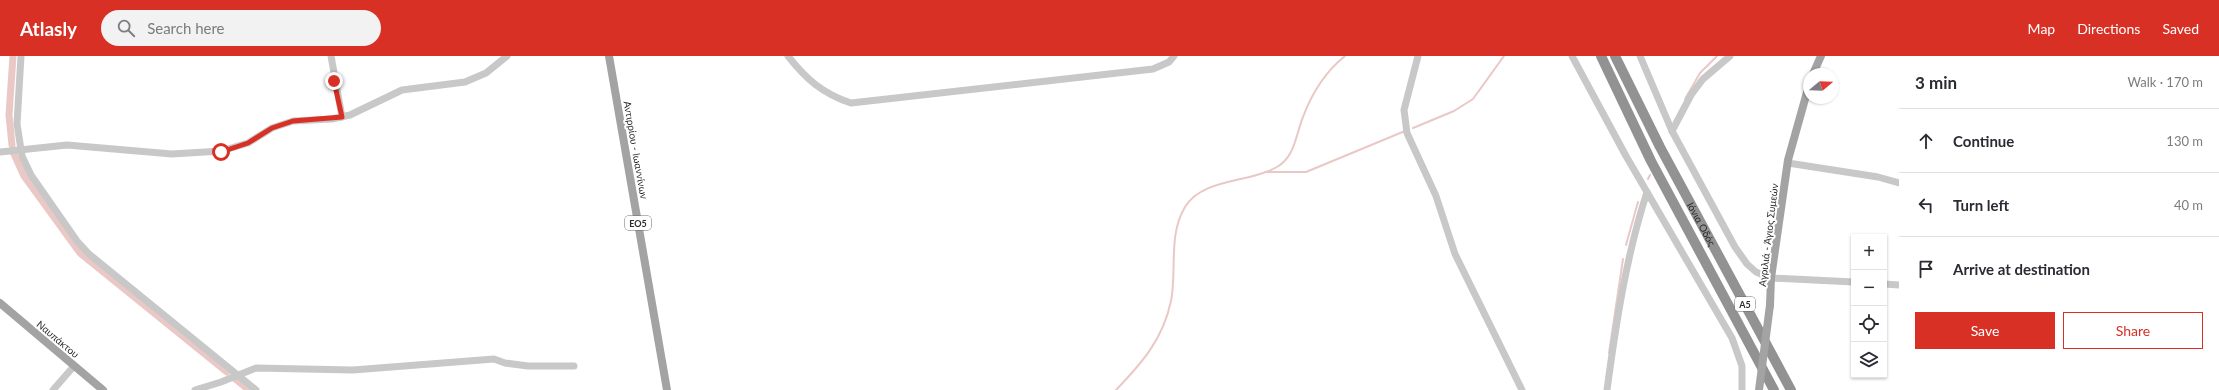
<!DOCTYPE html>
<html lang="en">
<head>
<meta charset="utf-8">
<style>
	body { margin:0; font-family:Lato,sans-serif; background:#f2f2f3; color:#2b2b33 }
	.controls { position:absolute; right:12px; bottom:12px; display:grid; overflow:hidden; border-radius:0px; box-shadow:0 1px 3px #0004 }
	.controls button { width:36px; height:36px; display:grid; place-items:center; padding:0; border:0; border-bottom:1px solid #e1e1e2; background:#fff; color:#2b2b33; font:20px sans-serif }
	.compass { position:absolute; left:1803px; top:12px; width:36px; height:36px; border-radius:50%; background:#fff; box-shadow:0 1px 3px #0004; rotate:71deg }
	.stop { position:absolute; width:12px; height:12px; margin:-9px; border:3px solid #d93025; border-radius:50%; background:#fff }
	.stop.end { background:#d93025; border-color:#fff; box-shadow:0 1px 4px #0008 }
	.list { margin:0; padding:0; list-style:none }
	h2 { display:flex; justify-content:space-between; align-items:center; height:52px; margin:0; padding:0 16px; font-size:17px }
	h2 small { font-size:13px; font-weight:400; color:#7c7c81 }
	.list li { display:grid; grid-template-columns:26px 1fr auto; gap:12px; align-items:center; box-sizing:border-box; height:64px; padding:0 16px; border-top:1px solid #e1e1e2 }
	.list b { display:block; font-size:15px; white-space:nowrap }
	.list em { font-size:13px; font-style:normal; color:#7c7c81 }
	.actions { display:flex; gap:8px; padding:12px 16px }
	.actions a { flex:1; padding:9px 0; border:1px solid #d93025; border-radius:0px; text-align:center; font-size:14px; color:#d93025 }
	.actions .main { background:#d93025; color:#fff }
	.icon { flex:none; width:22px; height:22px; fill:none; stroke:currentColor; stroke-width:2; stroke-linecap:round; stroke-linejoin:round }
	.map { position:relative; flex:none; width:1899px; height:334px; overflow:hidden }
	header { display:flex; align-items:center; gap:24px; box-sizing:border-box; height:56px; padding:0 20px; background:#d93025; color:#fff }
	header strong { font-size:19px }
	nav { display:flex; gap:22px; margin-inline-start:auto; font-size:14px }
	.search { width:280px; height:36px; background:#f2f2f3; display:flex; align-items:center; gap:10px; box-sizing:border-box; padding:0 14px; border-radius:22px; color:#7c7c81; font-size:15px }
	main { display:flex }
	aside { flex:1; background:#fff }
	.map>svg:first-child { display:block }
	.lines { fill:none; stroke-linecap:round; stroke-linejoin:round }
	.stream { stroke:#e9c8c5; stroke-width:2 }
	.canal { stroke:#e9c8c5; stroke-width:7 }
	.minor { stroke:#c8c8c8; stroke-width:7 }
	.major { stroke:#a3a3a3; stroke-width:8 }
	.highway { stroke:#929292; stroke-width:10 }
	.major-bridge { stroke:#a3a3a3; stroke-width:8 }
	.route { stroke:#d93025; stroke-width:5 }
	.labels { text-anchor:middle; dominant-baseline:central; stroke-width:4; stroke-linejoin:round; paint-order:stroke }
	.shield { fill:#fff; stroke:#6b6b6b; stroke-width:1 }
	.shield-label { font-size:9px; font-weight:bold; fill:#2b2b2b }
	.street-label { font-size:10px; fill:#2b2b2b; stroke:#fff }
</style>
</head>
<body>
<header>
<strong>Atlasly</strong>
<div class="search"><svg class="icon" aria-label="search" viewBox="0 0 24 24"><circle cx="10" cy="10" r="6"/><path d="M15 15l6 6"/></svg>Search here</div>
<nav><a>Map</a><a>Directions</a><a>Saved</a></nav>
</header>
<main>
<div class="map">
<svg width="1899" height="334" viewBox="0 0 1899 334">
	<rect width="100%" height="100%" fill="#fff"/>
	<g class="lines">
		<g class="stream">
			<polyline points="1685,43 1700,17 1717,0"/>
			<polyline points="1413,72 1454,55 1473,43 1504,0"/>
			<polyline points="1265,116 1306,116 1405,75"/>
			<polyline points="1648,123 1650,119"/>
			<polyline points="1626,189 1638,146"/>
			<polyline points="1609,297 1623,203"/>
			<path d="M1116 334C1142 307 1163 283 1171 245 1177 214 1168 179 1185 151 1202 122 1250 127 1277 111 1295 101 1296 78 1303 61 1312 37 1325 16 1345 0"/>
		</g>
		<g class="canal">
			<polyline points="12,89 9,59 13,0"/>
			<polyline points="14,98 24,120 80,197 227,316"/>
			<polyline points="233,321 249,334"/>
		</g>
		<g class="minor">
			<polyline points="21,0 17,68 22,100 31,119 77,185 89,198 256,334"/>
			<polyline points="331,0 342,61"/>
			<path d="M788 0C806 23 823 38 851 47L1153 13 1169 6 1174 0"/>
			<polyline points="1418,0 1404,54 1407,77 1436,140 1455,198 1522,334"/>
			<polyline points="1572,0 1626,100 1732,282 1742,310 1742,334"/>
			<polyline points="1640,0 1672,75 1735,191 1747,208 1756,216 1771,222 1854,226"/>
			<polyline points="1672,75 1691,39 1703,23 1730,0"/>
			<polyline points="0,96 67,89 172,98 221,95 248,87 272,72 293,65 332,63 350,59 402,34 465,26 486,17 507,0"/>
			<polyline points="1788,107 1878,121 1899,127"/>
			<polyline points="1884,228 1899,229"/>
			<polyline points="53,334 74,310"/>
			<polyline points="195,334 221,326 256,312 353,314 494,303 505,307 528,310 574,310"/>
			<path d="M1607 334C1616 267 1626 201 1647 136"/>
		</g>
		<g class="major">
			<polyline points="609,0 667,334"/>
			<polyline points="1813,18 1821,0"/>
			<polyline points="0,247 103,334"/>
			<polyline points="1770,249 1771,222 1788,104 1809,29"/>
		</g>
		<g class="highway">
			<polyline points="1601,0 1651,105 1774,334"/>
			<path id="s1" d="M1615 0 1660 91 1791 334"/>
		</g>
		<polyline class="major-bridge" points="1759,334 1770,249"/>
	</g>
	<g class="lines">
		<polyline class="route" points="221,96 248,87 272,72 293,65 342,61 334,25"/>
	</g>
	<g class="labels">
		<g class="shield">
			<rect x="625" y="160" width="26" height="14" rx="3"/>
			<rect x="1735" y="241" width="20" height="14" rx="3"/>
		</g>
		<g class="shield-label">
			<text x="638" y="167">ΕΟ5</text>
			<text x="1745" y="248">Α5</text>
		</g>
		<g class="street-label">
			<text transform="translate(636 94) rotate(80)">Αντιρρίου - Ιωαννίνων</text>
			<text stroke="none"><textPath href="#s1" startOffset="189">Ιόνια Οδός</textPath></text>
			<text transform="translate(1768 179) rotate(-83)">Αγριλιά - Άγιος Συμεών</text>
			<text transform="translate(58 283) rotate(40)">Ναυπάκτου</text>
		</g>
	</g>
</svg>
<div class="controls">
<button>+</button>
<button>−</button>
<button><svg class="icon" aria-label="locate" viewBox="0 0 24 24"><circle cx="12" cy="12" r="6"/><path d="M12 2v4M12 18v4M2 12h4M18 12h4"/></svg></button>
<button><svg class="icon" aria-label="layers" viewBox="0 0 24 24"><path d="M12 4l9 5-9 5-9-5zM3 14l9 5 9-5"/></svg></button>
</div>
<svg class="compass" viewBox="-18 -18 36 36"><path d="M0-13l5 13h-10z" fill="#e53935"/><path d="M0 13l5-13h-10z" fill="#7c7c81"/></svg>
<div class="stop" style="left:221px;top:96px"></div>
<div class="stop end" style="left:334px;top:25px"></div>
</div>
<aside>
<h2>3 min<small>Walk · 170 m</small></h2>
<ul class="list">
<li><svg class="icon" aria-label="ahead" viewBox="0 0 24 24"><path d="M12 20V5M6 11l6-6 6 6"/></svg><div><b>Continue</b></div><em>130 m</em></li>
<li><svg class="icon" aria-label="left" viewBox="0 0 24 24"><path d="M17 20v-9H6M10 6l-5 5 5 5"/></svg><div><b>Turn left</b></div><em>40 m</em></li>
<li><svg class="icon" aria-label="arrive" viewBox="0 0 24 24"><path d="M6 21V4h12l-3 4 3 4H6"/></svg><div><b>Arrive at destination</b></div></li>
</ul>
<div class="actions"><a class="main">Save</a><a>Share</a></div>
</aside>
</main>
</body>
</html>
